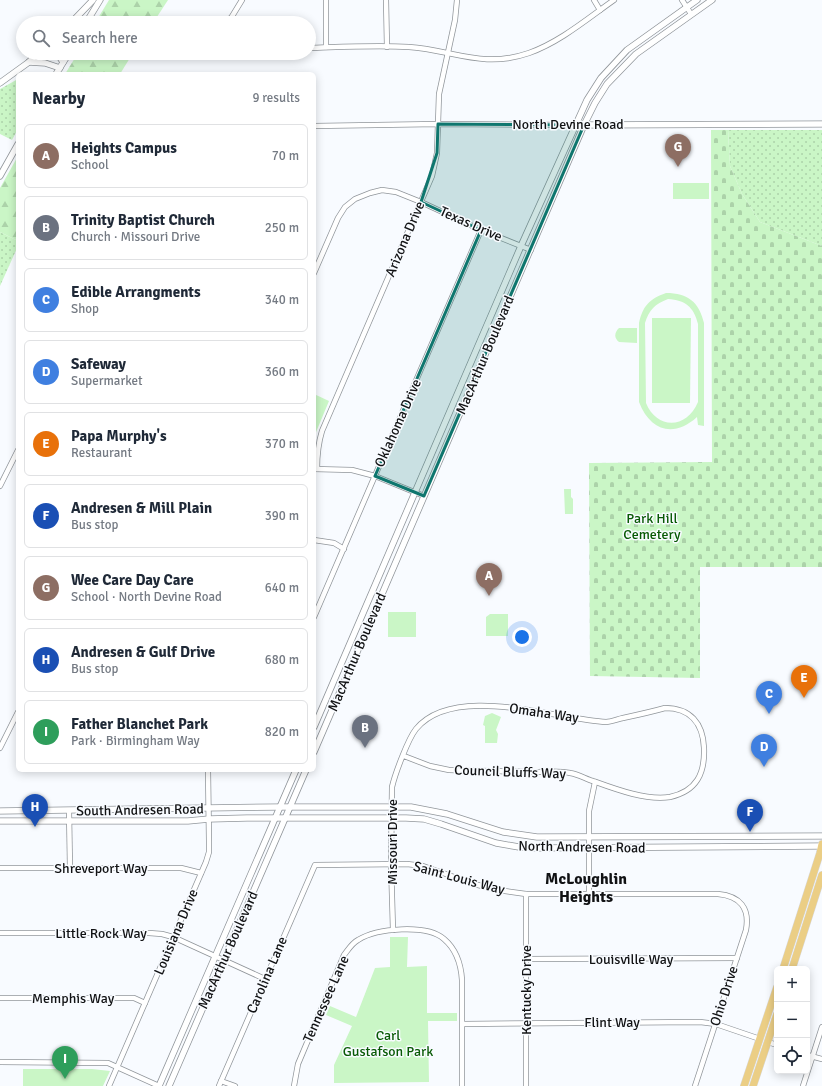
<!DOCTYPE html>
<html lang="en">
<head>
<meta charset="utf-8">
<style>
	body { margin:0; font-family:Signika,sans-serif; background:#f2f2f3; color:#1f2937 }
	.controls { position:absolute; right:12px; bottom:12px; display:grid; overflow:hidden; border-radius:6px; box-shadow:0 2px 10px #0003 }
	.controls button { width:36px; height:36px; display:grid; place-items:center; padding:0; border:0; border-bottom:1px solid #e0e1e3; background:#fff; color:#1f2937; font:20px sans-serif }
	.you { position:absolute; left:522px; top:637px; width:14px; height:14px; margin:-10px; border:3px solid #fff; border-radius:50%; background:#1a73e8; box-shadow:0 0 0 6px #1a73e833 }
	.badge { display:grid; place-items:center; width:26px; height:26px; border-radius:50%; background:#0f766e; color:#fff; font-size:13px; font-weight:700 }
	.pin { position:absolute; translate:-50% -33px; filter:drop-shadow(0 1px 2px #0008) }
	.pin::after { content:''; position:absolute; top:21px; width:14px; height:12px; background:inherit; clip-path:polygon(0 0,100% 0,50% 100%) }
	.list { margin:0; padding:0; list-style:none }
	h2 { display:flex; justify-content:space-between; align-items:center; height:52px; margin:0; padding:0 16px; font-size:17px }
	h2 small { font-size:13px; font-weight:400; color:#747a83 }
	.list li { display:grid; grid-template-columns:26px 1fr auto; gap:12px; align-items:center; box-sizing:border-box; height:64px; margin:0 8px 8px; padding:0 8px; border:1px solid #e0e1e3; border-radius:6px }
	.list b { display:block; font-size:15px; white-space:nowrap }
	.list p { margin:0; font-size:13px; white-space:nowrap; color:#747a83 }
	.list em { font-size:13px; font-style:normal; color:#747a83 }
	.icon { flex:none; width:22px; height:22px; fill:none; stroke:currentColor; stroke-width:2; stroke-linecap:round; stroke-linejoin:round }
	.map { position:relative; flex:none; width:822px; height:1086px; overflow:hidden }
	.search { position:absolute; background:#fff; box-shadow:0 2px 10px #0003; left:16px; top:16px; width:300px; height:44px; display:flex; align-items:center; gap:10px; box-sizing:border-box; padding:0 14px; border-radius:22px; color:#747a83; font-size:15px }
	.panel { position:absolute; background:#fff; box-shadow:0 2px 10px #0003; left:16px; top:72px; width:300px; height:700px; border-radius:6px }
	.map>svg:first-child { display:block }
	.grass { fill:url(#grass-dots) }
	.forest { fill:url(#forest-firs) }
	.cemetery { fill:url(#cemetery-stones) }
	.green { fill:#caf6c6; fill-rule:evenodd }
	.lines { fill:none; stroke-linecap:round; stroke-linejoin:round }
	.minor-casing { stroke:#91969b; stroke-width:6 }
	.tertiary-casing { stroke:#91969b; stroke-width:7 }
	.primary-casing { stroke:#d9d9d9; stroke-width:8 }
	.minor { stroke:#fff; stroke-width:4.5 }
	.tertiary { stroke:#fff; stroke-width:5.5 }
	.primary { stroke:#ebce85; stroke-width:7 }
	.marked { fill:#0f766e; fill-opacity:0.2; stroke:#0f766e; stroke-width:3; stroke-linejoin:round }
	.labels { text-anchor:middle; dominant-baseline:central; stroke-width:3; stroke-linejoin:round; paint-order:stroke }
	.street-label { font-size:14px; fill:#111214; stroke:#f8fbff }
	.park-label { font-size:14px; fill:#085a05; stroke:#f8fbff }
	.quarter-label { font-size:16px; font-weight:bold; fill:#111214; stroke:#f8fbff }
</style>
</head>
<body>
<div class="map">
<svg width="822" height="1086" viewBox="0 0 822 1086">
	<defs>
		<pattern id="grass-dots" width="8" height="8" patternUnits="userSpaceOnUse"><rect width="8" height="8" fill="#caf6c6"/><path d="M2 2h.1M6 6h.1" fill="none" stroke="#acd2a9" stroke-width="1.8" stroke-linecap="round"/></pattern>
		<pattern id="forest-firs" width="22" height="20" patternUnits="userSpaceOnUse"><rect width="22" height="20" fill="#caf6c6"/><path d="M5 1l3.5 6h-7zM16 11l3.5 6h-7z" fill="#acd2a9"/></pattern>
		<pattern id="cemetery-stones" width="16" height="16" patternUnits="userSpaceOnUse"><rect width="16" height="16" fill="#caf6c6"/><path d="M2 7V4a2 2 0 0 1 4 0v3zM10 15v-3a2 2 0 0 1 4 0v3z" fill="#acd2a9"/></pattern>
	</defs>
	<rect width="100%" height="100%" fill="#f8fbff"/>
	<g class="grass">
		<polygon points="18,79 18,129 12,140 0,134 0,89"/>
		<polygon points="728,130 822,130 822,246 760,222 742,194 730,166"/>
		<polygon points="0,232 18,241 18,246 0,286"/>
	</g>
	<g class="forest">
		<polygon points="109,0 168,0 153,23 95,23"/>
		<polygon points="78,53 133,53 120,74 65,74"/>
		<polygon points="18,156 18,241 0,232 0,188"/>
	</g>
	<polygon class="cemetery" points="711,130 728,130 730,166 742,194 760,222 822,246 822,567 700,567 700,678 590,676 589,463 712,462"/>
	<g class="green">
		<rect x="673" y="183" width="36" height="16"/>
		<path d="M666 293C688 293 699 302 704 323V426L698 425 697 417C674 438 650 431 639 402V323C643 306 649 299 666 293ZM668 299C685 300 694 307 698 324V402C687 429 657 430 646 403L645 323C649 310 655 304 668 299Z"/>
		<polygon points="652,318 691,318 690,403 652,403"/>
		<path d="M619 328H637V343L619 342C614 338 614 333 619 328Z"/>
		<polygon points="314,394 329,401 314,437"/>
		<polygon points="564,489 571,489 571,497 573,499 573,514 565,514"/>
		<rect x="388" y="612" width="28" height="25"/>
		<polygon points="490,614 508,614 508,636 486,636 486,617"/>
		<polygon points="492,713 501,717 496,730 498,734 497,743 485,743 485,726 483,725 485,716"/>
		<polygon points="390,937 408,937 407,967 427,966 427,1013 457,1013 457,1021 428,1021 429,1082 334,1083 334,1065 352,1026 326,1015 330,1006 356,1017 375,968 390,967"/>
		<polygon points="23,1069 92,1069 110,1071 103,1086 23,1086"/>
	</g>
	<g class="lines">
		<defs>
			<g id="minor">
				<polyline points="386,0 387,47"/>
				<polyline points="594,0 600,10"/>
				<polyline points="682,0 691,14"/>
				<polyline points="217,23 231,18 242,0"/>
				<polyline points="326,47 326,0"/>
				<path d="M309 48C342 47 376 45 409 47 453 50 483 69 529 53 560 42 587 19 614 0"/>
				<polyline points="210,56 263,56 276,53"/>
				<polyline points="314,126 438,124 575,125"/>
				<polyline points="314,273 338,218 345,207 355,199 370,193 382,190 396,192 421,202 481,230 531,250"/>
				<polyline points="314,469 352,470 375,476 424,496"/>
				<path d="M317 469C317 455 318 444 322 431L432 176 437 153 439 94 455 20 457 0"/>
				<polyline points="0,486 18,450"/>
				<polyline points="314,540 334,543 344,549"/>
				<polyline points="314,617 481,230"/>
				<polyline points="0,748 18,712"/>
				<polyline points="69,811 70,868"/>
				<polyline points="0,868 181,868 201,873"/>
				<polyline points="526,894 526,1086"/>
				<polyline points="589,894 589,811 595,782"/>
				<path d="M393 930 391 863 392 787C395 774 408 739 416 729 454 683 555 719 606 722 611 722 618 719 623 718 637 715 651 712 665 708 690 708 703 723 704 748 705 773 697 791 670 797 647 801 615 789 593 781 586 779 578 774 570 773 558 770 544 772 531 772 504 771 476 771 449 770L430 766 404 756"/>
				<polyline points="0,933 149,933 162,934 173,937 265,979"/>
				<polyline points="526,959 737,958"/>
				<polyline points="0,998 134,998 145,1003"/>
				<polyline points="463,1024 700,1022 716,1024 760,1039"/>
				<polyline points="768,1042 777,1045"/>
				<polyline points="807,1055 822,1059"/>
				<polyline points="0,1062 108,1063 159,1086"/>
				<polyline points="221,1081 235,1086"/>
				<polyline points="109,1086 206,862 209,852 209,841 208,770"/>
				<path d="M219 1086 315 865 407 864 423 866 474 884 498 890 526 894H718C740 896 750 908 746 930L695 1086"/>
				<path d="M294 1086 298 1064 344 955C348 950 352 943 358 940 377 928 427 924 444 939 457 950 461 964 462 980V1086"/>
				<polyline points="803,1086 822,1027"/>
			</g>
			<g id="tertiary">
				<polyline points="71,23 93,0"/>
				<polyline points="86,23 100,0"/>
				<polyline points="57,53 63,62"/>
				<polyline points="29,62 45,63 60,68"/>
				<polyline points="56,74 69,53"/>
				<polyline points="0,83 29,62 38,53"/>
				<polyline points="583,125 822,124"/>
				<polyline points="0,176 18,144"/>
				<polyline points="314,727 521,246 587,100 601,78 627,50 697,0"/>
				<polyline points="314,752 584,125 595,103 607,84 636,54 712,0"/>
				<polyline points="0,811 280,807 411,807 447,814 503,832 537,837 822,836"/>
				<polyline points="0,821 188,821 209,819 247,818 406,818 424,819 441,824 496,843 519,847 538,848 821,846"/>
				<polyline points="159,1086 296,770"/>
				<polyline points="169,1086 306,770"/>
			</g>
			<g id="primary">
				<polyline points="783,969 820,853 822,844"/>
				<polyline points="792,969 822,875"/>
				<polyline points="744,1086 777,987"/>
				<polyline points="753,1086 777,1014"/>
			</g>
		</defs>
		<use href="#minor" class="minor-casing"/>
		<use href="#tertiary" class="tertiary-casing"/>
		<use href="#primary" class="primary-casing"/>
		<use href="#minor" class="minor"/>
		<use href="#tertiary" class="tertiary"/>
		<use href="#primary" class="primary"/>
	</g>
	<path class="marked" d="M438 124 584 125 424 496 375 476 481 230 421 202 437 153Z"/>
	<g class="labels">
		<g class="street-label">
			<text x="568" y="124">North Devine Road</text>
			<text transform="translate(471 224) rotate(24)">Texas Drive</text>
			<text transform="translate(405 239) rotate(-67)">Arizona Drive</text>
			<text transform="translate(485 355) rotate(-67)">MacArthur Boulevard</text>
			<text transform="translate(398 423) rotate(-66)">Oklahoma Drive</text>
			<text transform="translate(357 652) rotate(-67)">MacArthur Boulevard</text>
			<text transform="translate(544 713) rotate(8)">Omaha Way</text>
			<text transform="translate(510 772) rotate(2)">Council Bluffs Way</text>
			<text transform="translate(140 810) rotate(-1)">South Andresen Road</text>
			<text transform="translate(392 842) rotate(-90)">Missouri Drive</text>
			<text transform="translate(582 847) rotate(1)">North Andresen Road</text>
			<text x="101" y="868">Shreveport Way</text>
			<text transform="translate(459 878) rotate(15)">Saint Louis Way</text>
			<text transform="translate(176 932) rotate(-67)">Louisiana Drive</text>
			<text x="101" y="933">Little Rock Way</text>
			<text transform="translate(228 950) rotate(-66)">MacArthur Boulevard</text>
			<text x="631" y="959">Louisville Way</text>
			<text transform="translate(267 975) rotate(-67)">Carolina Lane</text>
			<text transform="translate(526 990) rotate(-90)">Kentucky Drive</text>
			<text transform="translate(724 996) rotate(-72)">Ohio Drive</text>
			<text x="73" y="998">Memphis Way</text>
			<text transform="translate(326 999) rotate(-66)">Tennessee Lane</text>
			<text x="612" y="1022">Flint Way</text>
		</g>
		<g class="park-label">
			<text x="652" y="518">Park Hill<tspan x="652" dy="16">Cemetery</tspan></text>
			<text x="388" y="1035">Carl<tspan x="388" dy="16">Gustafson Park</tspan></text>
		</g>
		<g class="quarter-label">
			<text x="586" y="879">McLoughlin<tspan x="586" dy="18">Heights</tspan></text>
		</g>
	</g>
</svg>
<div class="controls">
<button>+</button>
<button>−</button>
<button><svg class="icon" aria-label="locate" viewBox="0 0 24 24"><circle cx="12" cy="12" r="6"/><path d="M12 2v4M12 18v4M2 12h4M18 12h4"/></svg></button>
</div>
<div class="you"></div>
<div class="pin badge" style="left:489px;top:596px;background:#8d6e63">A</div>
<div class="pin badge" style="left:365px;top:748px;background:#6b7280">B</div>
<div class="pin badge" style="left:769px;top:714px;background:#3f7fe0">C</div>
<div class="pin badge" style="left:764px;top:767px;background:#3f7fe0">D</div>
<div class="pin badge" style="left:804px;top:698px;background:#e8710a">E</div>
<div class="pin badge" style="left:750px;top:832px;background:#1a4fb4">F</div>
<div class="pin badge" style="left:678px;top:167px;background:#8d6e63">G</div>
<div class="pin badge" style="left:35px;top:827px;background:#1a4fb4">H</div>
<div class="pin badge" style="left:65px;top:1079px;background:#2e9e5b">I</div>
<div class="search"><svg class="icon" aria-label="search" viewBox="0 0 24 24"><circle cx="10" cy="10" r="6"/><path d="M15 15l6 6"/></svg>Search here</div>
<section class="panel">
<h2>Nearby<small>9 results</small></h2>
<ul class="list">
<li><span class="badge" style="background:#8d6e63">A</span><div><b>Heights Campus</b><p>School</p></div><em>70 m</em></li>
<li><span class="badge" style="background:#6b7280">B</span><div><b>Trinity Baptist Church</b><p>Church · Missouri Drive</p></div><em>250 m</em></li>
<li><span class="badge" style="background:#3f7fe0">C</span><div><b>Edible Arrangments</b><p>Shop</p></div><em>340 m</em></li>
<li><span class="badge" style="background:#3f7fe0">D</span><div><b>Safeway</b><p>Supermarket</p></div><em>360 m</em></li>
<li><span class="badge" style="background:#e8710a">E</span><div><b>Papa Murphy's</b><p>Restaurant</p></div><em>370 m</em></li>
<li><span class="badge" style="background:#1a4fb4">F</span><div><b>Andresen &amp; Mill Plain</b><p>Bus stop</p></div><em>390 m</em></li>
<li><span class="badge" style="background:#8d6e63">G</span><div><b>Wee Care Day Care</b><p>School · North Devine Road</p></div><em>640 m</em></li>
<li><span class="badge" style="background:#1a4fb4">H</span><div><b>Andresen &amp; Gulf Drive</b><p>Bus stop</p></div><em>680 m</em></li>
<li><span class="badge" style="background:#2e9e5b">I</span><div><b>Father Blanchet Park</b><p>Park · Birmingham Way</p></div><em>820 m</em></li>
</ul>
</section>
</div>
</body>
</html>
